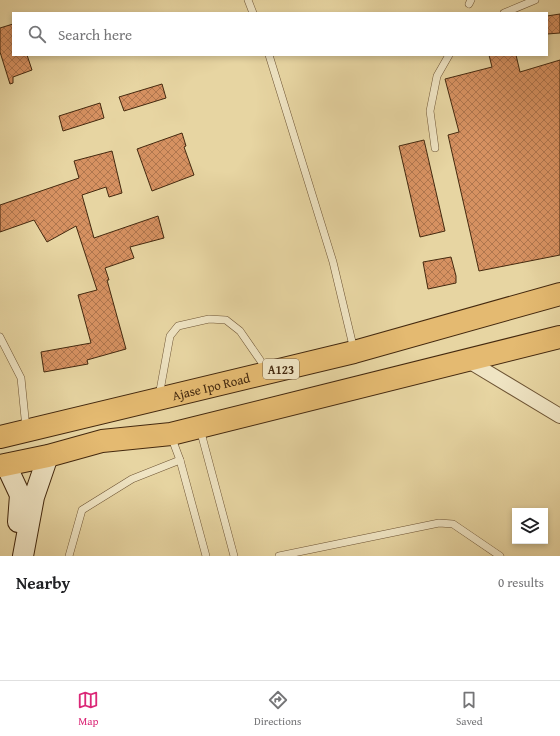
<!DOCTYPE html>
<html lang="en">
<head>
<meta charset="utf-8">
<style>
	body { margin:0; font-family:"Gentium Book Plus",serif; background:#f2f2f2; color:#202124 }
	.controls { position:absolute; right:12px; bottom:12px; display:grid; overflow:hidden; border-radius:0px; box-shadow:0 2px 6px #0003 }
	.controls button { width:36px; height:36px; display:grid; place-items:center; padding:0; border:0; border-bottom:1px solid #e0e0e0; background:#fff; color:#202124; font:20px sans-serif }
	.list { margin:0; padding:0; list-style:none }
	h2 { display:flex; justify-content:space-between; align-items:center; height:52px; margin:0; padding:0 16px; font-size:17px }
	h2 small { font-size:13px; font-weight:400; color:#757577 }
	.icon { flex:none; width:22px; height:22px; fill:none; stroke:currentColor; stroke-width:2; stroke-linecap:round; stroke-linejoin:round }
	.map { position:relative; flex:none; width:560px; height:556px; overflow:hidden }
	.search { position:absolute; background:#fff; box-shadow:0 2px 6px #0003; left:12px; right:12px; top:12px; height:44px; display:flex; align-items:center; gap:10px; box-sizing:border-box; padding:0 14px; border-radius:0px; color:#757577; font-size:15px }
	.sheet { height:124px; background:#fff }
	nav { display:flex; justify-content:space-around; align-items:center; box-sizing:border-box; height:56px; border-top:1px solid #e0e0e0; background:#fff; font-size:11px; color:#757577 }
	nav a { display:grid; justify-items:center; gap:2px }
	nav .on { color:#db2777 }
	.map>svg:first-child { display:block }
	.building { fill:url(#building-cross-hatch); stroke:#44290f }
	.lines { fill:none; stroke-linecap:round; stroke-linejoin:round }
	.lane-casing { stroke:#6d5434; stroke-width:8 }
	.street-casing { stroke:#6d5434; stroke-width:16 }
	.secondary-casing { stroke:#44290f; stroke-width:22 }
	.highway-casing { stroke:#44290f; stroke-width:24 }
	.lane { stroke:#efe4c3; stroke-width:7 }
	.street { stroke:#efe4c3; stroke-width:14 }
	.secondary { stroke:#efe4c3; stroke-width:20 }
	.highway { stroke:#e4ba71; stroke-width:22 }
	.labels { text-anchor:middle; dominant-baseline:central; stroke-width:3; stroke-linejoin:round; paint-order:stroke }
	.shield { fill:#efe4c3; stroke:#776145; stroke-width:1 }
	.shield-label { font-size:12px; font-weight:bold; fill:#44290f }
	.street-label { font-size:13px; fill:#44290f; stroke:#efe4c3 }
</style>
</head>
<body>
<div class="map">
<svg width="560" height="556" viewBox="0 0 560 556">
	<defs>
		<pattern id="building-cross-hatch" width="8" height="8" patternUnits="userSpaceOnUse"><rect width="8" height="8" fill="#d69161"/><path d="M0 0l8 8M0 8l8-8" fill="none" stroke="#af764e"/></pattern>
	</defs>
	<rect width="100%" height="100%" fill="#e7d5a2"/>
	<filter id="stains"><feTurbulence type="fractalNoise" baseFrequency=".005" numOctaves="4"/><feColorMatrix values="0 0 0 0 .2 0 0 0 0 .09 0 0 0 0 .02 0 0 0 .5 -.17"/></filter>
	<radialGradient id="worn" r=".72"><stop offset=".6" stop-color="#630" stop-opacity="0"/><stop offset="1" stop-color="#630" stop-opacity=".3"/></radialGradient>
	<g class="building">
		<polygon points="560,14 560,33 547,34 547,16"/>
		<polygon points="13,24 13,55 27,55 32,70 13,77 13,83 10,84 0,52 0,28"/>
		<polygon points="489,55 516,55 520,72 560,60 560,255 479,271 448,135 459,132 445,79 492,67"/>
		<polygon points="162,84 166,98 124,111 119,97"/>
		<polygon points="100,103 104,118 63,131 59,116"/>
		<polygon points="182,133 186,146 184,147 194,175 152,191 137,149"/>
		<polygon points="424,140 445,231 420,237 399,146"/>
		<polygon points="112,151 122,193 109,197 106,187 82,195 94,238 158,216 164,238 130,247 134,258 105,268 109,280 107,280 126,349 87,360 88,364 44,372 41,352 91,343 78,295 97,290 76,226 47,242 34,220 0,232 0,205 79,178 74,161"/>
		<polygon points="451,257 456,276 456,283 428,289 423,262"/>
	</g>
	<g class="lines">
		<defs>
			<g id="lane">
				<polyline points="248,0 253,13"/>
				<polyline points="469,4 471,0"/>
				<polyline points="504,13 535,0"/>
				<polyline points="269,55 333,262 354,350"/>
				<polyline points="435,148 430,111 437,76 449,55"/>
				<polyline points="0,337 21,378 26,428"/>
				<polyline points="159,396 170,336 178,326 209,319 226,320 240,331 267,370"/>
				<polyline points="200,429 234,556"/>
				<polyline points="171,436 180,460 206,556"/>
				<polyline points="69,556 82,510 132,479 180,460"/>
				<polyline points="279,556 439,523 453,524 500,556"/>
			</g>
			<polyline id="street" points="467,360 560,416"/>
			<g id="secondary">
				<polyline points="6,465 20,495 18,522"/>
				<polyline points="23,556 34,497 48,456"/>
			</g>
			<g id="highway">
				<path id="s1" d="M0 437 354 352 560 294"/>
				<polyline points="0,466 48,456 102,441 171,434 560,337"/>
			</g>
		</defs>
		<use href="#lane" class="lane-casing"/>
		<use href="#street" class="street-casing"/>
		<use href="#secondary" class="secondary-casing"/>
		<use href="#highway" class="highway-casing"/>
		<use href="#lane" class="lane"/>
		<use href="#street" class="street"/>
		<use href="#secondary" class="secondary"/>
		<use href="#highway" class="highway"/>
	</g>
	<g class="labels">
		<rect class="shield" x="263" y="359" width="36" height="20" rx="3"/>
		<g class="shield-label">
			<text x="281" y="369">A123</text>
		</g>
		<g class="street-label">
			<text stroke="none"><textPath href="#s1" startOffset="217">Ajase Ipo Road</textPath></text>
		</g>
	</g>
	<rect width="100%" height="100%" filter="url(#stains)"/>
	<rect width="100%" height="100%" fill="url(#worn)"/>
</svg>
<div class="controls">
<button><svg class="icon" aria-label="layers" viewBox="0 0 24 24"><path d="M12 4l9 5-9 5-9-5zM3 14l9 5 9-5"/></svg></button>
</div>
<div class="search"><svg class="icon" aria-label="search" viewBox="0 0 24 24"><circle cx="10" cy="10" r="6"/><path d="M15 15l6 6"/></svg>Search here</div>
</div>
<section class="sheet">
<h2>Nearby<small>0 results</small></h2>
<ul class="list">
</ul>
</section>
<nav>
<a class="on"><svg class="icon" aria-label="map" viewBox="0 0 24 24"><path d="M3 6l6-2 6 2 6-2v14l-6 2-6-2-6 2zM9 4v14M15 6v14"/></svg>Map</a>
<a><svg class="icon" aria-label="directions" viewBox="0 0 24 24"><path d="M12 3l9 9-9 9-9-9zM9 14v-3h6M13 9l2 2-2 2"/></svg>Directions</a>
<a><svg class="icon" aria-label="saved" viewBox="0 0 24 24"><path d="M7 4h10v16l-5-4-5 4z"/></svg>Saved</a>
</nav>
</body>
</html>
